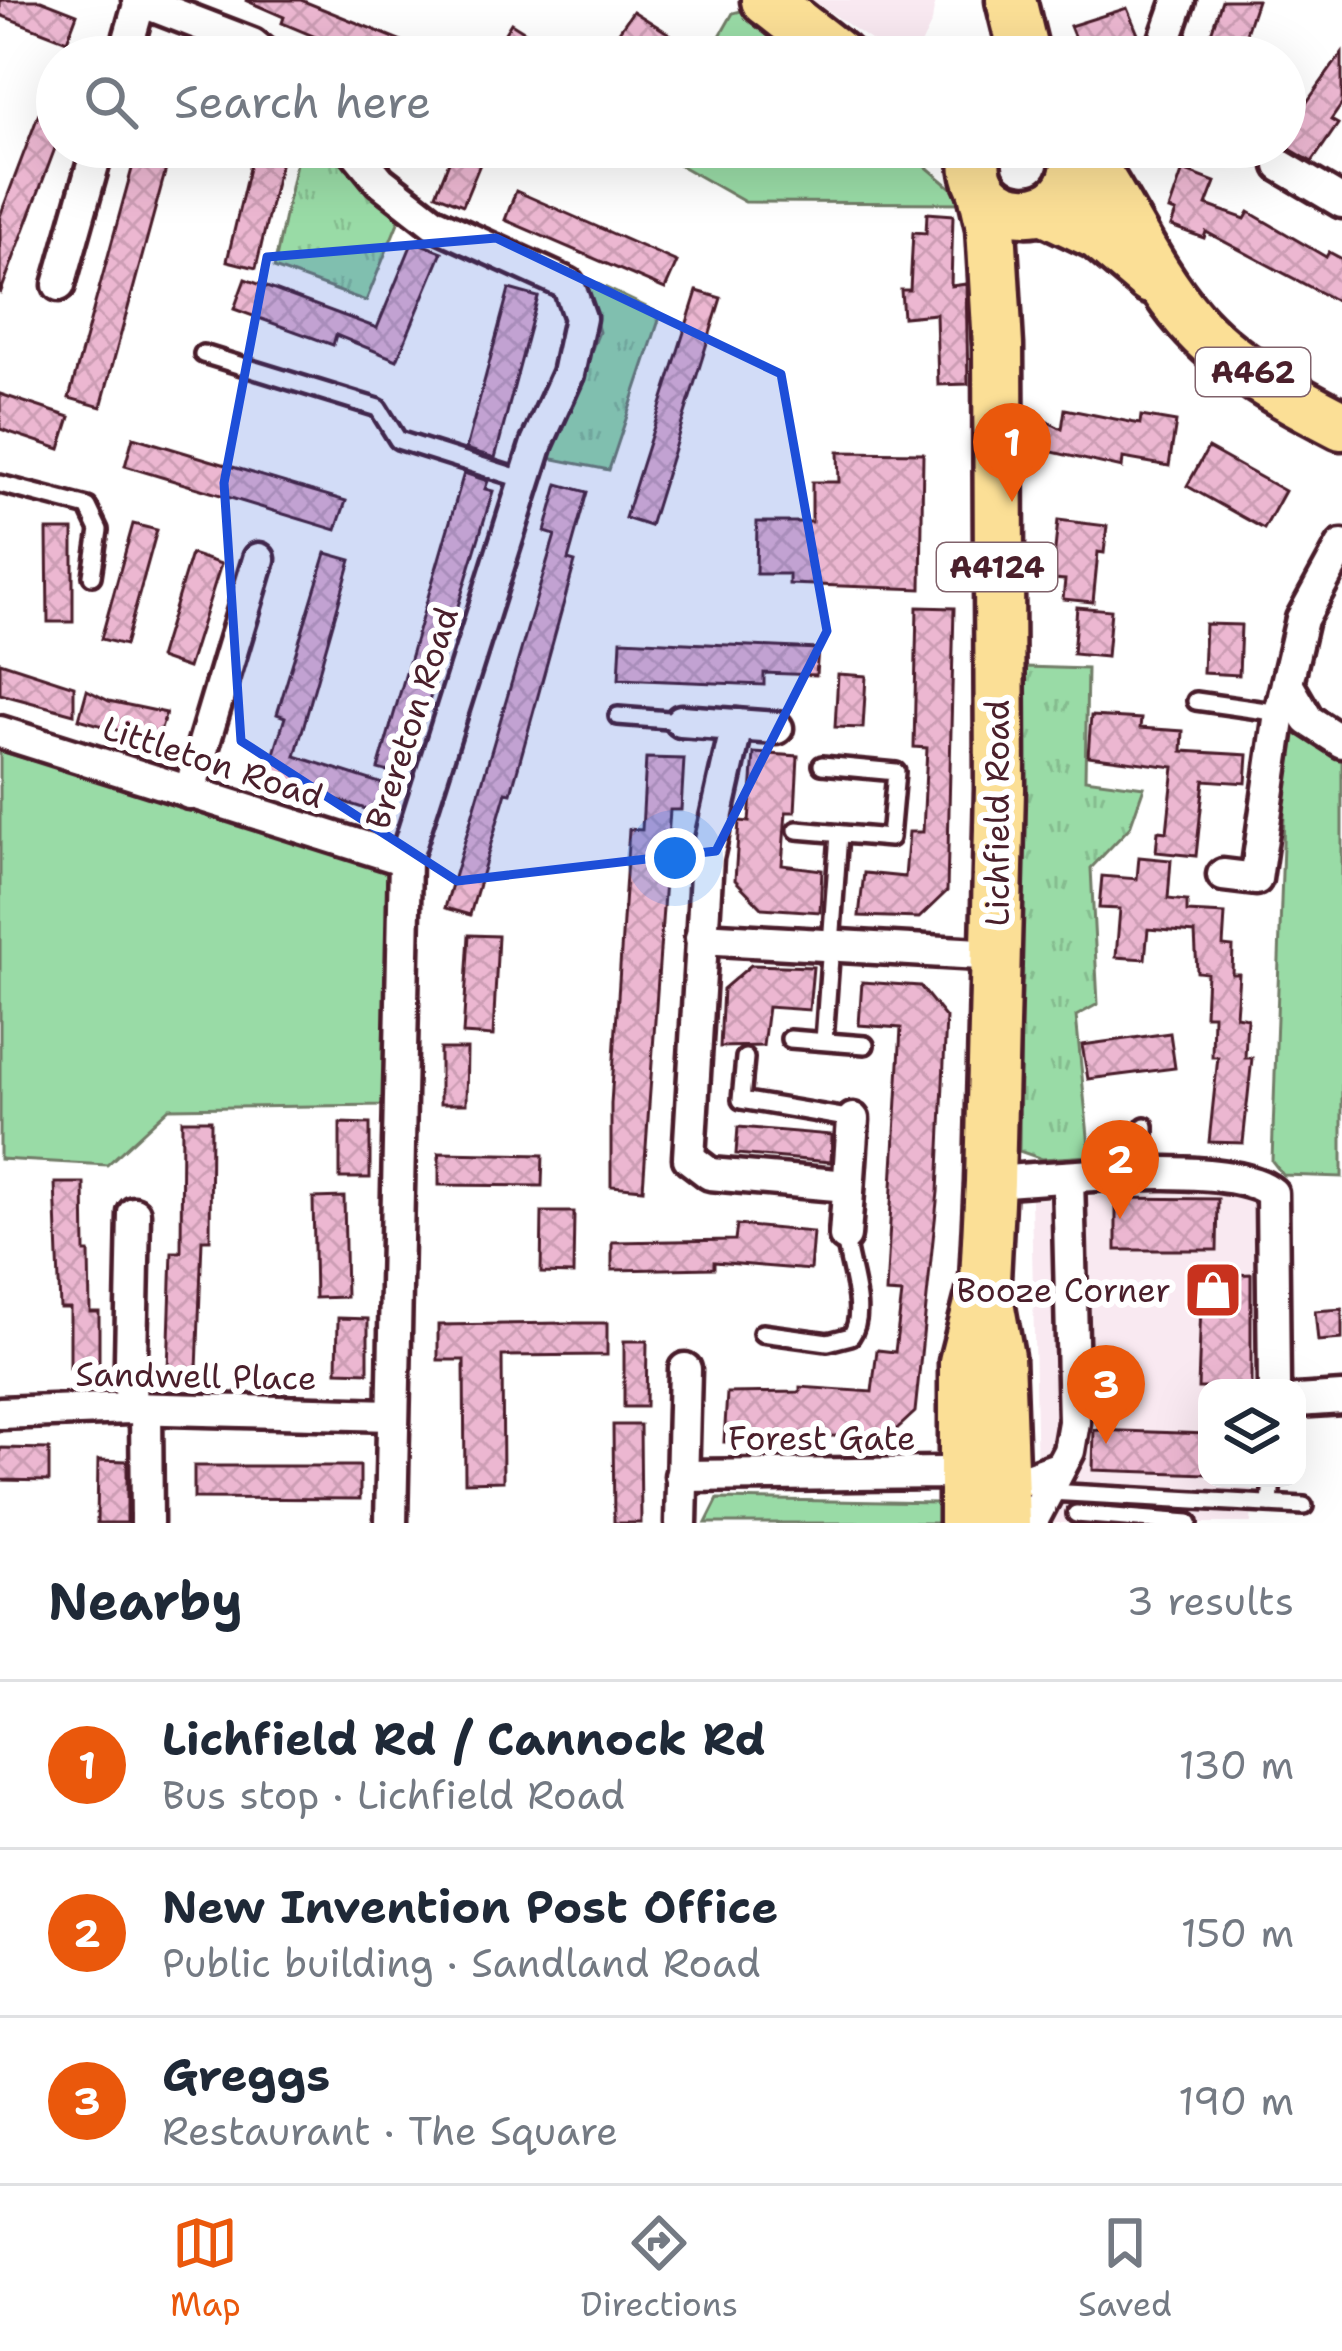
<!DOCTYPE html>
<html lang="en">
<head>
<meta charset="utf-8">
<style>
	body { margin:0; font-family:"Shantell Sans",sans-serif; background:#f2f2f3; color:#1f2937 }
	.controls { position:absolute; right:36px; bottom:36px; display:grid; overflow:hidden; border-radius:24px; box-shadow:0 12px 48px #0002 }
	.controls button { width:108px; height:108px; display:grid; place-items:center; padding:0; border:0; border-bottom:3px solid #e0e1e3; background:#fff; color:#1f2937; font:60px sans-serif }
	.you { position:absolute; left:675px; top:858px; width:42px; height:42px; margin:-30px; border:9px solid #fff; border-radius:50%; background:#1a73e8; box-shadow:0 0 0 18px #1a73e833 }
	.badge { display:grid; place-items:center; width:78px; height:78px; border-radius:50%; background:#ea580c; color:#fff; font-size:39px; font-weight:700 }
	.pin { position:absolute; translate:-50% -99px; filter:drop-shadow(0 3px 6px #0008) }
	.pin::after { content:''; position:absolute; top:63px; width:42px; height:36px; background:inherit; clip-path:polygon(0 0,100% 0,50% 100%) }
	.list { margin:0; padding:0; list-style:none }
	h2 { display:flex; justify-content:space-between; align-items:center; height:156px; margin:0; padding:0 48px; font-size:51px }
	h2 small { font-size:39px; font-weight:400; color:#747a83 }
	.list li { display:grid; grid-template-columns:78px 1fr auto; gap:36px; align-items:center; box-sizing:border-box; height:168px; padding:0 48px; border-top:3px solid #e0e1e3 }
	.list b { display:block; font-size:45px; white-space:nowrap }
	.list p { margin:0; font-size:39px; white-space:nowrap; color:#747a83 }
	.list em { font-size:39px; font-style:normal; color:#747a83 }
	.icon { flex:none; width:66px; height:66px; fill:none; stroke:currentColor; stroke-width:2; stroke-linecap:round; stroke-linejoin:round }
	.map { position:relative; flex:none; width:1342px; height:1523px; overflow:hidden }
	.search { position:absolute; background:#fff; box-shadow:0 12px 48px #0002; left:36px; right:36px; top:36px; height:132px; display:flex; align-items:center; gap:30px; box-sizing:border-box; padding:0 42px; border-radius:66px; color:#747a83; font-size:45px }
	.sheet { height:660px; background:#fff }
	nav { display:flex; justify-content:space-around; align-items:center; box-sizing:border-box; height:168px; border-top:3px solid #e0e1e3; background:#fff; font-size:33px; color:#747a83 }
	nav a { display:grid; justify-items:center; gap:6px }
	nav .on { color:#ea580c }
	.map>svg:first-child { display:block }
	.built { fill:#f9e9f1 }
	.grass { fill:url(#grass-tufts); stroke:#727d68; stroke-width:3 }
	.green { fill:#99dba6; stroke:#727d68; stroke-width:3 }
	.building { fill:url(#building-cross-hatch); stroke:#4a1f2b; stroke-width:3 }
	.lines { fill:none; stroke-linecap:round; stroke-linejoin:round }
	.lane-casing { stroke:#4a1f2b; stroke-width:24 }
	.street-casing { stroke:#4a1f2b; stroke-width:39 }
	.primary-casing { stroke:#4a1f2b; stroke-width:57 }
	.lane { stroke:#fff; stroke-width:15 }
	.street { stroke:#fff; stroke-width:30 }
	.primary { stroke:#fbdf96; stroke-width:48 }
	.marked { fill:#1d4ed8; fill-opacity:0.2; stroke:#1d4ed8; stroke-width:9; stroke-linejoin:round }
	.labels { text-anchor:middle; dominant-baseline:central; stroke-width:12; stroke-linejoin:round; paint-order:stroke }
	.shield { fill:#fff; stroke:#80626b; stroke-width:3 }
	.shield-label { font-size:30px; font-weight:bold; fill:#4a1f2b }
	.street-label { font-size:33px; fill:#4a1f2b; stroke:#fff }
	.poi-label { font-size:33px; fill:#4a1f2b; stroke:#fff; text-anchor:end }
</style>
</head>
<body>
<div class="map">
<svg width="1342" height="1523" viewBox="0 0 1342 1523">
	<defs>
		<pattern id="grass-tufts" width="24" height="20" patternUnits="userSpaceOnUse" patternTransform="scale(3)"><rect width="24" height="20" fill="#99dba6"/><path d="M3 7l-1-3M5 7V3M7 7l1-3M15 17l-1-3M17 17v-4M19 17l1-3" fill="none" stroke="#85bc8f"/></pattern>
		<pattern id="building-cross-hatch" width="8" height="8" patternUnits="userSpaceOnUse" patternTransform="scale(3)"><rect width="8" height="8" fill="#ecb7d1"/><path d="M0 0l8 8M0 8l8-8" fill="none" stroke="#cc9db4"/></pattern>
	</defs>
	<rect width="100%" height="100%" fill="#fff"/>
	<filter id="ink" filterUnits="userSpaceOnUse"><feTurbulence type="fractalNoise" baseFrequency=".00833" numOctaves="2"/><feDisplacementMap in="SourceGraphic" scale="24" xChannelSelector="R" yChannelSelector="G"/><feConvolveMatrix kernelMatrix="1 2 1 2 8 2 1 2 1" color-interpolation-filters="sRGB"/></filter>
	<g filter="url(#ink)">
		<g class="built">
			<polygon points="812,0 935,0 932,22 915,57 896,57"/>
			<polygon points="1248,1189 1264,1215 1257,1388 1207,1388 1207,1478 1253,1478 1251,1523 1038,1523 1031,1199"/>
		</g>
		<g class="grass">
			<polygon points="294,147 329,147 399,220 366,301 274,268 299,149"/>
			<polygon points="583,277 661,314 609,470 548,458 599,332"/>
			<polygon points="1025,667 1087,669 1085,779 1144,787 1130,827 1091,868 1098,1004 1076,1016 1090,1156 1042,1159 1019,1151"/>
		</g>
		<g class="green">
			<polygon points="745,10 798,57 708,57 733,13"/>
			<polygon points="657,147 903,147 969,203 745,202 655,151"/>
			<polygon points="1287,729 1342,758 1342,1177 1283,1175 1272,1161"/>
			<polygon points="0,751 388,866 385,1105 169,1108 107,1165 0,1159"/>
			<polygon points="718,1499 937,1503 940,1523 706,1523"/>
		</g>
		<g class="building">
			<polygon points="0,0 41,0 77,14 67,41 0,15"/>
			<polygon points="245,0 301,0 441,57 363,57 282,23 284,17"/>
			<polygon points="1222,0 1257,0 1238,57 1203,57"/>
			<polygon points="1127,8 1140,39 1082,56 1070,26"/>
			<polygon points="633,11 671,35 705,57 638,57 613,40"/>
			<polygon points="511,23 565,57 490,57"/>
			<polygon points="1342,53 1342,104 1331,120 1338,124 1312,162 1285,146 1285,133"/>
			<polygon points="55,71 57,143 0,294 0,216"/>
			<polygon points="138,147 172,147 101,407 69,398"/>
			<polygon points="254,147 283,152 256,268 227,261"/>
			<polygon points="455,147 487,147 463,205 436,194"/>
			<polygon points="1183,170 1215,182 1206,205 1245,219 1249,212 1326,257 1329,252 1342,259 1342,304 1206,232 1204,238 1171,226 1176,212 1169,210"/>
			<polygon points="516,191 677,262 665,289 505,220"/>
			<polygon points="927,213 953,215 951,286 966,284 968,384 938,385 936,314 903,317 901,290 910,290 913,232 926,233"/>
			<polygon points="413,241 442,252 397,360 336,335 333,345 234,309 245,279 377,328"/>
			<polygon points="509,289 538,297 495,458 466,449"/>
			<polygon points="697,291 721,298 650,526 625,518"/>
			<polygon points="0,394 70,417 60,449 0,429"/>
			<polygon points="1065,409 1140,424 1141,416 1176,422 1169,466 1123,458 1122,468 1035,448 1048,422 1062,429"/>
			<polygon points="133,437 346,501 336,530 125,466"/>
			<polygon points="1208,448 1285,491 1264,529 1187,486"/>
			<polygon points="838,452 923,453 921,589 789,584 789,574 756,574 757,522 812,522 812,482 839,482"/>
			<polygon points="464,473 488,481 485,489 493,491 406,777 378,769"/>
			<polygon points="558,484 587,492 568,560 575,562 511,793 506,792 470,915 445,908 555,535 545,532"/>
			<polygon points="1058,520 1107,526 1104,553 1098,552 1093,602 1063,599 1065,580 1052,579"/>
			<polygon points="133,524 157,530 125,645 101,639"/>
			<polygon points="47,530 73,530 73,622 48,622"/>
			<polygon points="326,553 351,560 295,756 383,784 375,812 267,777 285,717 277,714"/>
			<polygon points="191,554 221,564 188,668 159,658"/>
			<polygon points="917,607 954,608 947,891 919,918 859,916 864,873 905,877 909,832 923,832 927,748 914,747"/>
			<polygon points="1077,607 1111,610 1107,657 1073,654"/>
			<polygon points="1205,624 1241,625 1239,675 1203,673"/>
			<polygon points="621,640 818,649 816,675 764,673 764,685 619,679"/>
			<polygon points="0,662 74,686 74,714 0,694"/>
			<polygon points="838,674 866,676 863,728 835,727"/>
			<polygon points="87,690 109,701 166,713 157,742 79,719"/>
			<polygon points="1091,716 1141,719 1140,728 1183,731 1182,751 1248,755 1246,783 1204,780 1196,856 1156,852 1158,831 1167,832 1174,767 1088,756"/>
			<polygon points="754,753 798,756 795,812 786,812 782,865 822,870 820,912 762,908 735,880 739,821 749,822"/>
			<polygon points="646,758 684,759 681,810 670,810 643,1189 611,1186 611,1104 629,829 642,830"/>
			<polygon points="1139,857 1171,860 1168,899 1187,901 1187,912 1225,914 1223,946 1233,947 1232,974 1239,974 1236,1016 1247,1018 1245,1058 1252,1058 1243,1143 1209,1142 1218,1057 1212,1057 1213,1015 1205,1015 1207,973 1197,972 1195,933 1148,929 1145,959 1116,957 1120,909 1099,908 1102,876 1137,879"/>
			<polygon points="469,935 498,936 493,1036 463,1034"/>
			<polygon points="751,965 813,967 809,1010 768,1007 763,1046 720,1047 723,989"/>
			<polygon points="862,982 920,986 946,1018 938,1192 915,1412 887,1438 776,1434 776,1442 724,1442 727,1393 800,1392 800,1387 872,1392 877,1350 895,1352 902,1294 886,1293 901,1028 859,1025"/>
			<polygon points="1170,1033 1175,1068 1088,1079 1082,1045"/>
			<polygon points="440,1049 467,1049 466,1104 440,1104"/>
			<polygon points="182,1120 211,1120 210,1240 202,1240 197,1370 168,1370 172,1252 181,1252"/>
			<polygon points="340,1123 370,1124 370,1178 340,1178"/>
			<polygon points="738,1127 832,1135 831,1162 736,1154"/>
			<polygon points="439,1153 543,1155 542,1186 439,1185"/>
			<polygon points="55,1183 84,1183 85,1252 89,1252 90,1312 99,1312 99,1368 70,1368 70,1308 60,1308"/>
			<polygon points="344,1197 346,1297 315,1298 313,1198"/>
			<polygon points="1116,1198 1218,1199 1217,1250 1116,1250"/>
			<polygon points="542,1212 574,1212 573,1274 541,1273"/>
			<polygon points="737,1225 813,1232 810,1270 714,1262 714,1268 612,1270 612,1242 735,1240"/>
			<polygon points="1251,1274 1251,1388 1198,1388 1202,1276"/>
			<polygon points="1342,1309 1342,1339 1318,1341 1315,1311"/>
			<polygon points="338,1318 368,1319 368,1372 337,1371"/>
			<polygon points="565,1323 607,1323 607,1355 502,1356 503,1481 465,1482 464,1360 438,1360 438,1325"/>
			<polygon points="624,1341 647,1341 646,1407 624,1407"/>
			<polygon points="613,1425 640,1425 641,1523 614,1523"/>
			<polygon points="1094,1430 1207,1434 1207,1474 1093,1470"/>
			<polygon points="0,1448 49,1449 49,1481 0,1480"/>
			<polygon points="98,1460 127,1461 127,1523 97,1523"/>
			<polygon points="194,1466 360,1466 360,1499 194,1498"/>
		</g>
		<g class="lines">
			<defs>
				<g id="lane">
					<polyline points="203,354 378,408 398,440 525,480"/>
					<polyline points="0,484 88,507 99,530 92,576"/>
					<polyline points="1196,701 1280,713"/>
					<polyline points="618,716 681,721"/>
					<polyline points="797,830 890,838 896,772 822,765"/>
					<polyline points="790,1039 865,1045"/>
					<polyline points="824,1041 839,834"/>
					<polyline points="745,1058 741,1100 853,1119"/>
					<polyline points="1145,1126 1145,1175"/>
					<path d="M762 1333 828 1342 851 1336C868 1312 848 1267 845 1236"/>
					<polyline points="1049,1492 1304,1506"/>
					<polyline points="1270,1504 1272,1478"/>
					<polyline points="1076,1514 1189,1523"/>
				</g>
				<g id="street">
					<polyline points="138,0 252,44 268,57"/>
					<polyline points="124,57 140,1"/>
					<polyline points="1159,57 1179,0"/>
					<polyline points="352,147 380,181 434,223 568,284 580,318 568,374 537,443 405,860 391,1523"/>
					<polyline points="1281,166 1342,202"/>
					<polyline points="59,285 98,147"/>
					<polyline points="1287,684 1308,720 1342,742"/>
					<polyline points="681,721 777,728"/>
					<polyline points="737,725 707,858 689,1158 710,1174 848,1186"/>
					<polyline points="0,732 405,860"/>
					<polyline points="189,793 259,559"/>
					<polyline points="1223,875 1256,879 1280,713 1302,619 1342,546"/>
					<polyline points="701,938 997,955"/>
					<path d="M990 1182C1048 1179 1233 1158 1272 1193L1274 1388"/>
					<polyline points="845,1236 853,1119"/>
					<polyline points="1297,1401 1342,1398"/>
					<polyline points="130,1408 134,1213"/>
					<polyline points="146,1409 147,1523"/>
					<polyline points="0,1413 130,1408 391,1415"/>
					<polyline points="681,1476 942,1473 1027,1479 1060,1467"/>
					<polyline points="681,1523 685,1369"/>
					<polyline points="1031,1523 1069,1451 1074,1422 1068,1177"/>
				</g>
				<g id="primary">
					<polyline points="766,0 839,57"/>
					<polyline points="1011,0 1025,57"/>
					<path d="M977 147C959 230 1089 235 1075 147"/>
					<path d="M1078 147C1119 201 1145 268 1189 319 1228 365 1289 398 1342 425"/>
					<polyline points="1043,209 1098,235 1150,279"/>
					<polyline points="988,1297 999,1357 1005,1523"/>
					<polyline points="964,1523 964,1362 985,1280 990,1182 1000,789 998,346 991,227 982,188"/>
				</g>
			</defs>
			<use href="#lane" class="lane-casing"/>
			<use href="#street" class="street-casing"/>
			<use href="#primary" class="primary-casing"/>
			<use href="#lane" class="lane"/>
			<use href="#street" class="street"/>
			<use href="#primary" class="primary"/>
		</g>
	</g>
	<path class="marked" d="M496 238 781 374 827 631 716 851 457 881 241 741 224 483 267 257Z"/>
	<defs>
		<symbol id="shop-square" viewBox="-11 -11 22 22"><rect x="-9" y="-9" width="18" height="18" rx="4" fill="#c8321e" stroke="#fff"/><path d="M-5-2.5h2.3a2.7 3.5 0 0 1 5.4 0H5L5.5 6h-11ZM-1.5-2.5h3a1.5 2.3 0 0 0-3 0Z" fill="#fff"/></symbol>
	</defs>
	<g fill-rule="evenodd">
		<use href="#shop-square" x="1180" y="1257" width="66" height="66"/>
	</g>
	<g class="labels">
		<g class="shield">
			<rect x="1196" y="348" width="114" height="48" rx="9"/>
			<rect x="937" y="543" width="120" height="48" rx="9"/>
		</g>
		<g class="shield-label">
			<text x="1253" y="372">A462</text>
			<text x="997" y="567">A4124</text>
		</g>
		<g class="street-label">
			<text transform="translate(412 718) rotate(-72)">Brereton Road</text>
			<text transform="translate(213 762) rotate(18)">Littleton Road</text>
			<text transform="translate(997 813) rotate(-90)">Lichfield Road</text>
			<text transform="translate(196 1376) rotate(1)">Sandwell Place</text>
			<text x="822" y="1438">Forest Gate</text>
		</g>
		<g class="poi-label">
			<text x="1171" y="1290">Booze Corner</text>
		</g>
	</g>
</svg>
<div class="controls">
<button><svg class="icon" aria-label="layers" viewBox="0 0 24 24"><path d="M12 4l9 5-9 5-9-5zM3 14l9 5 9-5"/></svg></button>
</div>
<div class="you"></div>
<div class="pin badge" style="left:1012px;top:502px">1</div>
<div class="pin badge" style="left:1120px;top:1219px">2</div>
<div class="pin badge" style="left:1106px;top:1444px">3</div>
<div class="search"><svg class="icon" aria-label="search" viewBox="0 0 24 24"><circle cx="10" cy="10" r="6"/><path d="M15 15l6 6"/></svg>Search here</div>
</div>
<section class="sheet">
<h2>Nearby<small>3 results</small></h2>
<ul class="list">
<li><span class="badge">1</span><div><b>Lichfield Rd / Cannock Rd</b><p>Bus stop · Lichfield Road</p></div><em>130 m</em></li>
<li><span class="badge">2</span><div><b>New Invention Post Office</b><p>Public building · Sandland Road</p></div><em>150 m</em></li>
<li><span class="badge">3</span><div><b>Greggs</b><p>Restaurant · The Square</p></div><em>190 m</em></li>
</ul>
</section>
<nav>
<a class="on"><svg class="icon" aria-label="map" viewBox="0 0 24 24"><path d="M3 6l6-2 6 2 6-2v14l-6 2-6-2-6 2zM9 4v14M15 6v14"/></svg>Map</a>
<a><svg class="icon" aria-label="directions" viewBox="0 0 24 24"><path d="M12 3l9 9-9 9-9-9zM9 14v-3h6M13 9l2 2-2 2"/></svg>Directions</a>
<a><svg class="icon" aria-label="saved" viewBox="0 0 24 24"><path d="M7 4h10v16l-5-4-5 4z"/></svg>Saved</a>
</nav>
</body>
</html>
